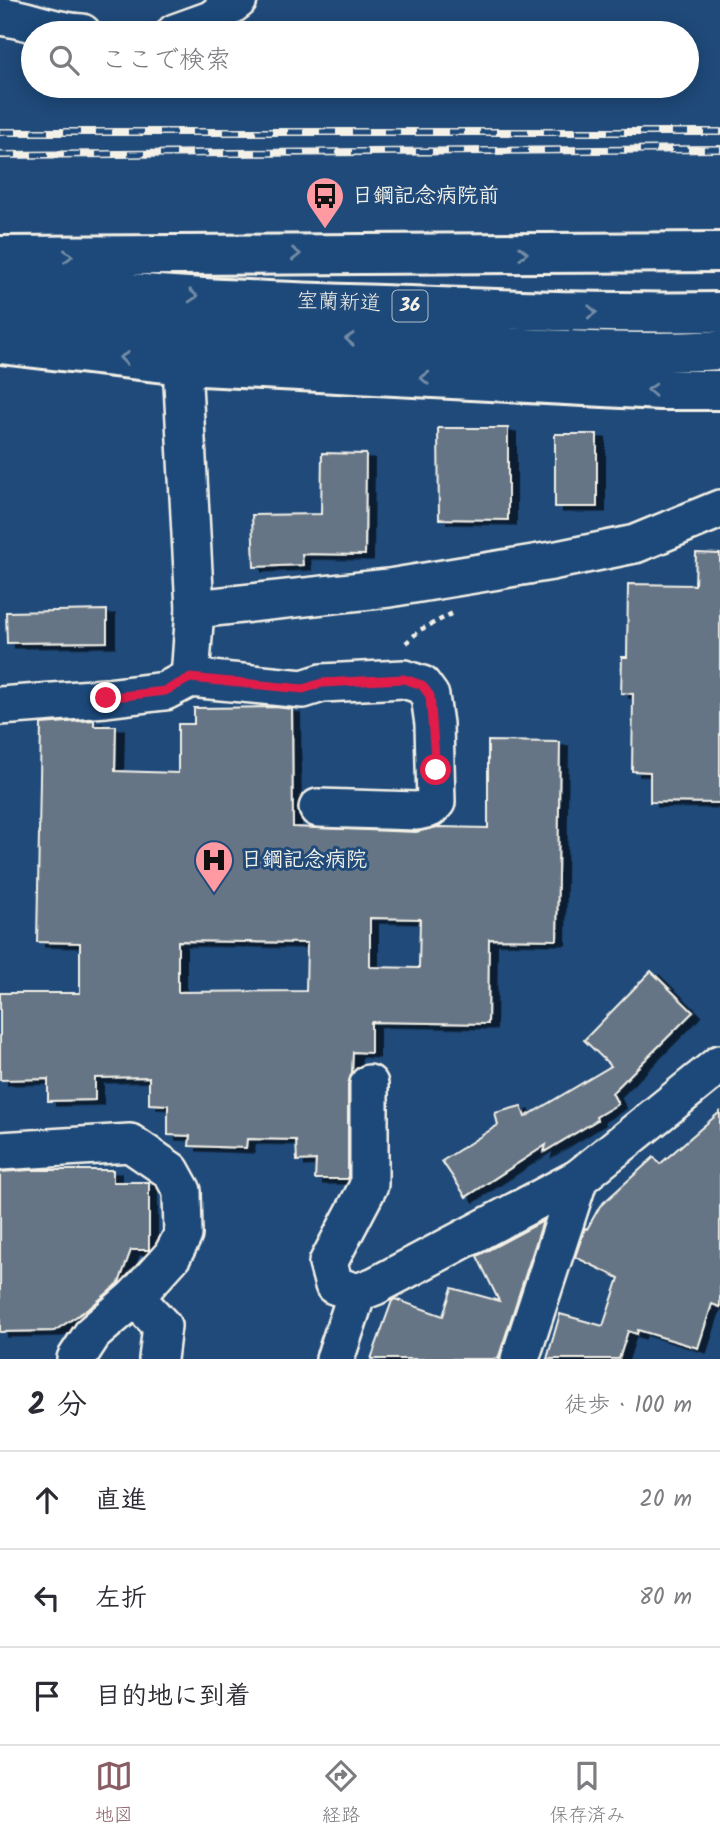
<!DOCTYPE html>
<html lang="ja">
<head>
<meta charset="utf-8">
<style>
	body { margin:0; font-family:Kalam,"Klee One",sans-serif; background:#f2f2f3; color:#2b2b33 }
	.stop { position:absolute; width:21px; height:21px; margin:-16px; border:5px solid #e11d48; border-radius:50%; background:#fff }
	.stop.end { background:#e11d48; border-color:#fff; box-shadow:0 2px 7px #0008 }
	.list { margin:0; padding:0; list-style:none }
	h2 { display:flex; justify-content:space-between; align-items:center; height:91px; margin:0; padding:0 28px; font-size:30px }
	h2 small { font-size:23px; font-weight:400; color:#7c7c81 }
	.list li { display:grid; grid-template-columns:46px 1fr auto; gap:21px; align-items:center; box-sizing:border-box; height:98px; padding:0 28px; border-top:2px solid #e1e1e2 }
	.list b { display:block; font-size:26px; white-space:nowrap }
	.list em { font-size:23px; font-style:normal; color:#7c7c81 }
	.icon { flex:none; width:38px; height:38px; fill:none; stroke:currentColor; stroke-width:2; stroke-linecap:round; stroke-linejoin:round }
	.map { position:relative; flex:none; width:720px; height:1359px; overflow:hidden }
	.search { position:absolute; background:#fff; box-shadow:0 4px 18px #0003; left:21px; right:21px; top:21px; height:77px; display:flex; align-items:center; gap:18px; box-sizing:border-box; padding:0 24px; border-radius:38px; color:#7c7c81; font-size:26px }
	.sheet { height:385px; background:#fff }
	nav { display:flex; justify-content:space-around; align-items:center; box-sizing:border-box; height:98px; border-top:2px solid #e1e1e2; background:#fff; font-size:19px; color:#7c7c81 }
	nav a { display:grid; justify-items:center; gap:4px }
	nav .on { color:#8a5d65 }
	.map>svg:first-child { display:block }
	.building { fill:#667585; stroke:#f4f1e8; stroke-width:2; fill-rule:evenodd; filter:url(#shadow) }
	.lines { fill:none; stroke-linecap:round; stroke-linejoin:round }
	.minor-casing { stroke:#f4f1e8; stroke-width:42 }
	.highway-casing { stroke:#f4f1e8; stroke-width:44 }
	.path { stroke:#f4f1e8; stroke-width:4.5; stroke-dasharray:5 5; stroke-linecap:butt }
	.minor { stroke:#1f4a7a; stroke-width:37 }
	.highway { stroke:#1f4a7a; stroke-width:38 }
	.rail-casing { stroke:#f4f1e8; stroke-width:8 }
	.rail { stroke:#1f4a7a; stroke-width:5; stroke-dasharray:16; stroke-linecap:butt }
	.oneway { stroke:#748da6 }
	.route { stroke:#e11d48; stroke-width:9 }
	.labels { text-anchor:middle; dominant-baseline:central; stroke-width:6; stroke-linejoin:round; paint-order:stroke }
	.shield { fill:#1f4a7a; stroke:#b4bfc7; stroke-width:2 }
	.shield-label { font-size:19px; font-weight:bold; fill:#f4f1e8 }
	.poi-label { font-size:21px; font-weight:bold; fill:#f4f1e8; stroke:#1f4a7a; text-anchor:start }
	.street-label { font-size:21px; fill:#f4f1e8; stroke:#1f4a7a }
</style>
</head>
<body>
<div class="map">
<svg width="720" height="1359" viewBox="0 0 720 1359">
	<defs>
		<filter id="shadow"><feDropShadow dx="8" dy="4.5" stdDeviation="0" flood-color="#0009"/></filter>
	</defs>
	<rect width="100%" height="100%" fill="#1f4a7a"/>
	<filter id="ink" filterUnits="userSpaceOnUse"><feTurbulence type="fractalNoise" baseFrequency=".0143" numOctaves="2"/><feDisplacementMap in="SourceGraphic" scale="14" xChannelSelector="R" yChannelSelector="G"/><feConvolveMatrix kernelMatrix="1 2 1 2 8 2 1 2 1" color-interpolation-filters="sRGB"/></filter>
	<g filter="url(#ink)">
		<g class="building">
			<polygon points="438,428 508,428 508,520 439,519"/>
			<rect x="555" y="434" width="42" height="73"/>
			<polygon points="322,453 366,454 365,555 302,554 303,565 254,567 252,515 321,514"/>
			<polygon points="696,553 720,554 720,803 650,802 650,772 632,771 633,694 621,693 622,657 627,657 628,584 695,585"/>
			<polygon points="107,610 107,642 7,643 6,612"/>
			<path d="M275 707 292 709 293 827 416 832 437 827 488 828V741L560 742 557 940 489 939 488 1024 371 1022V1053L353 1052 352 1072 348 1084V1179H315L316 1160 297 1161 296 1140 247 1139 246 1148 189 1146 190 1136 168 1135V1105L149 1104V1077L95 1078V1100L48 1101V1079L0 1080V993H80V943L37 942 41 724 94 720V726H116L115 771 178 773V724H194V708ZM370 918 420 919 419 968 370 967ZM178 941 307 943 306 991 178 992Z"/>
			<polygon points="651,971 693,1012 612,1093 618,1104 596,1117 597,1120 544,1152 546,1145 466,1197 442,1161 498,1125 495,1113 521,1106 525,1117 611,1066 584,1040"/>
			<polygon points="720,1112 720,1307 712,1304 698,1348 638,1330 637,1334 628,1331 619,1359 547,1359 560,1314 603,1326 619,1278 575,1257 585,1228 587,1229 600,1206 654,1157 660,1164"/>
			<polygon points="30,1170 113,1170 113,1182 149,1182 149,1250 131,1250 119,1283 91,1307 54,1331 0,1332 0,1172"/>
			<polygon points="543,1221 498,1359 371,1359 392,1301 395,1299 443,1316 452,1288 499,1301 477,1256"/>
		</g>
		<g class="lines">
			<defs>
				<g id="minor">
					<path d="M0 16C28 19 54 32 82 33"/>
					<polyline points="175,33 211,20 238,0"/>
					<polyline points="182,365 195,609 190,678"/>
					<polyline points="195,609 389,588 552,561 635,544 720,509"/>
					<polyline points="0,706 106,698 165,691 190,678 303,689 322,683 404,679 422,685 430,696 434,724 436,802 430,808 417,811 318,808"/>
					<polyline points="369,1084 369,1185 328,1263 334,1285 357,1293 375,1286 579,1178"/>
					<polyline points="0,1151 130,1143 171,1171 182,1191 183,1235 172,1256 135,1297 93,1333 76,1359"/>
					<polyline points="135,1297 162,1326 158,1359"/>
					<polyline points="335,1359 357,1293"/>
					<polyline points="520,1359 579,1178 720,1064"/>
				</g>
				<g id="highway">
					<polyline points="0,256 720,252"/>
					<path d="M0 278C124 297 256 301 381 305 494 309 607 314 720 312"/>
					<path d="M0 315C139 330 278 335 418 342 518 347 620 356 720 350"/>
					<polyline points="0,344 182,365 661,390 720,390"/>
				</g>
			</defs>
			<use href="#minor" class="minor-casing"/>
			<use href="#highway" class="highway-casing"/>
			<polyline class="path" points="406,643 420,630 455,612"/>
			<use href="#minor" class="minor"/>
			<use href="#highway" class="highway"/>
			<defs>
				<g id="rail">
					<polyline points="0,132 720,132"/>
					<polyline points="0,155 720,149"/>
				</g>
			</defs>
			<use href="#rail" class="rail-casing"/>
			<use href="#rail" class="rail"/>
		</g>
		<defs><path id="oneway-chevron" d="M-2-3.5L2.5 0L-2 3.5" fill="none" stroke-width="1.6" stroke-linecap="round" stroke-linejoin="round" transform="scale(1.75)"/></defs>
		<g class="oneway">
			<use href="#oneway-chevron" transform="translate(523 253)"/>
			<use href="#oneway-chevron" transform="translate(296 254)"/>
			<use href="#oneway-chevron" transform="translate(68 256)"/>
			<use href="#oneway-chevron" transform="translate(193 296) rotate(4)"/>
			<use href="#oneway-chevron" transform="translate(592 312) rotate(2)"/>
			<use href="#oneway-chevron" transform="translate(350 339) rotate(-177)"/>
			<use href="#oneway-chevron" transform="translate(124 358) rotate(-173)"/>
			<use href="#oneway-chevron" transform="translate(425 378) rotate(-177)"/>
			<use href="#oneway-chevron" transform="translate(652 390) rotate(-177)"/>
		</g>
	</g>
	<g class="lines" filter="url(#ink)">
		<polyline class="route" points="106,698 165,691 190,678 303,689 322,683 404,679 422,685 430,696 436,770"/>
	</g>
	<defs>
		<symbol id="bus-pin" viewBox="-11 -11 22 30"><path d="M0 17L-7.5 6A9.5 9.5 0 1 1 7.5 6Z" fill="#ff9aa2" stroke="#1f4a7a"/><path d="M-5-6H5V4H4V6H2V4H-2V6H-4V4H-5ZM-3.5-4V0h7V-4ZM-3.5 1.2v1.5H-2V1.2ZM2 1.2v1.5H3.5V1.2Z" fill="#111"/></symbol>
		<symbol id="hospital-pin" viewBox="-11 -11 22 30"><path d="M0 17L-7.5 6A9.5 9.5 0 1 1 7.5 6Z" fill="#ff9aa2" stroke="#1f4a7a"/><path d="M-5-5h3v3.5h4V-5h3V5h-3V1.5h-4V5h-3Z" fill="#111"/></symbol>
	</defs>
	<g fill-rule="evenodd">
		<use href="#bus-pin" x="303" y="174" width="44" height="60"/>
		<use href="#hospital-pin" x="192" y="838" width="44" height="60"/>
	</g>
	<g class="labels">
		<rect class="shield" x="392.5" y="290.5" width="35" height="31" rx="5"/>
		<g class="shield-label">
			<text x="410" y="306">36</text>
		</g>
		<g class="poi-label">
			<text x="352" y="196">日鋼記念病院前</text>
			<text x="241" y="860">日鋼記念病院</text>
		</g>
		<g class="street-label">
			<text transform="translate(339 303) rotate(2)">室蘭新道</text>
		</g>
	</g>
</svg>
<div class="stop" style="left:436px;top:770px"></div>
<div class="stop end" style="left:106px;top:698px"></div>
<div class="search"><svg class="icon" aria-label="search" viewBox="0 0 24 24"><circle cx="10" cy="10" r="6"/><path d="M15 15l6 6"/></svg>ここで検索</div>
</div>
<section class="sheet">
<h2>2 分<small>徒歩 · 100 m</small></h2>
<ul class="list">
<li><svg class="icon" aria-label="ahead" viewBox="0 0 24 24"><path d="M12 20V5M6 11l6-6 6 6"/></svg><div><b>直進</b></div><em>20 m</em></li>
<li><svg class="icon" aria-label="left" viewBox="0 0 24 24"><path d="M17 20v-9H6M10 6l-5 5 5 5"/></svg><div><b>左折</b></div><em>80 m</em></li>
<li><svg class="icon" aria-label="arrive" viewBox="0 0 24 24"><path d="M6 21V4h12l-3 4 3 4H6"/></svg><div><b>目的地に到着</b></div></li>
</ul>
</section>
<nav>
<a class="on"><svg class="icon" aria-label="map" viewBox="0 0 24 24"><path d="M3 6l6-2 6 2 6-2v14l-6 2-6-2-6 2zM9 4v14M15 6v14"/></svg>地図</a>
<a><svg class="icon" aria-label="directions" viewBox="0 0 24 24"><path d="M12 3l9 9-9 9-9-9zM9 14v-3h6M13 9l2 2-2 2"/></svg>経路</a>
<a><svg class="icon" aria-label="saved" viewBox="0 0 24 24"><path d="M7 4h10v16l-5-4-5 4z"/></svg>保存済み</a>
</nav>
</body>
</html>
